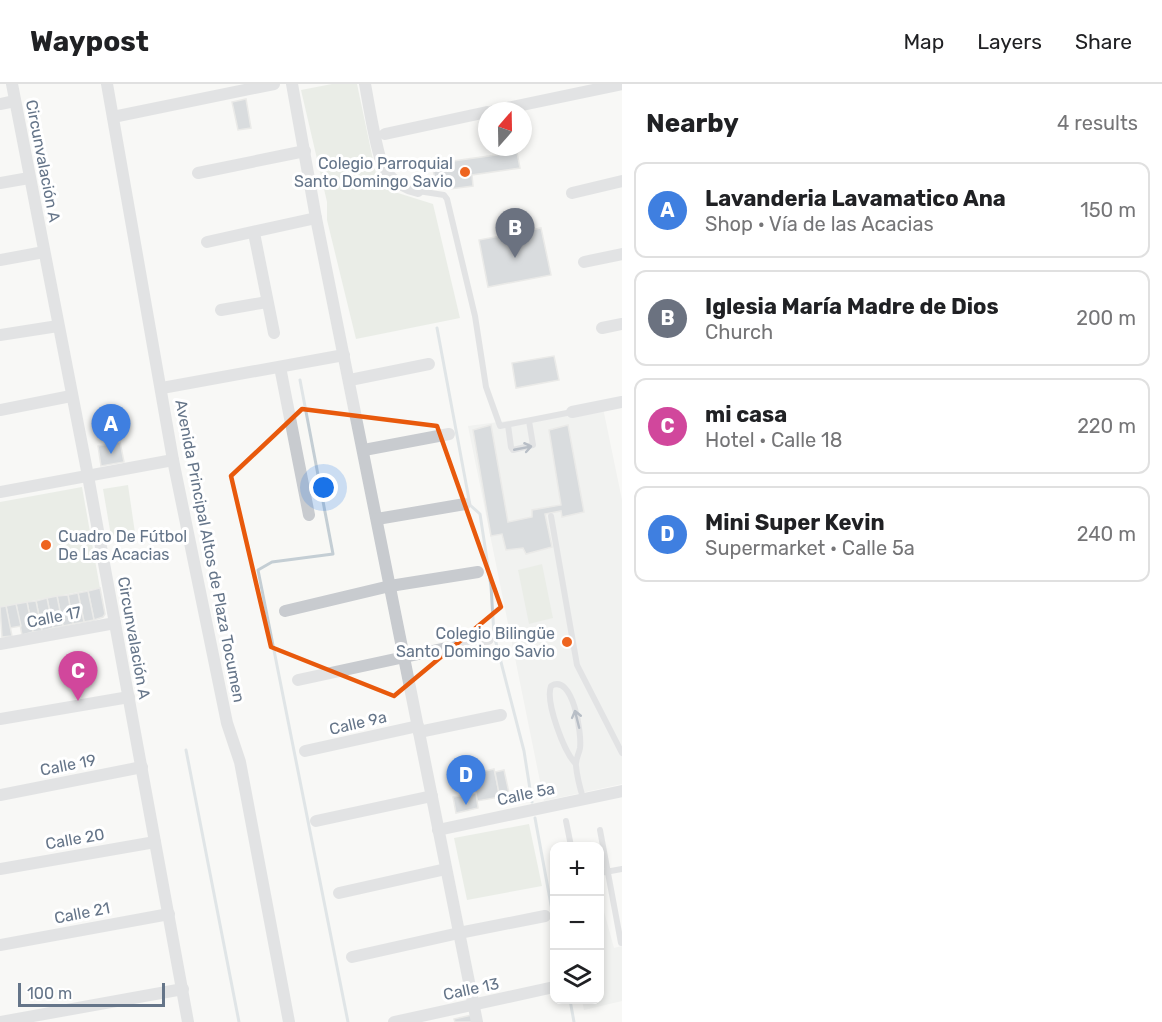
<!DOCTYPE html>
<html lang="en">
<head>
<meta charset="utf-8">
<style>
	body { margin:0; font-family:Rubik,sans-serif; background:#f2f2f2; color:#202124 }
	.controls { position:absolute; right:18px; bottom:18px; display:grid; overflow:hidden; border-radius:12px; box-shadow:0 3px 9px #0003 }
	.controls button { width:54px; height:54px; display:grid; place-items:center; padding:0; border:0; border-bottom:2px solid #e0e0e0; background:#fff; color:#202124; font:30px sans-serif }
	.compass { position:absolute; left:478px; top:18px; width:54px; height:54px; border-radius:50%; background:#fff; box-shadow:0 3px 9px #0003; rotate:20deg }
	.scale { position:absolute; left:18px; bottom:15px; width:147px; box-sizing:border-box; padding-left:6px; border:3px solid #657589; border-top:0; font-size:16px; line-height:21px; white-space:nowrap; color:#657589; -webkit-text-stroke:4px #fff; paint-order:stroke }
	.you { position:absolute; left:324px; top:404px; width:21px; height:21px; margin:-15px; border:4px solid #fff; border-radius:50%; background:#1a73e8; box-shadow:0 0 0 9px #1a73e833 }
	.badge { display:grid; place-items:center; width:39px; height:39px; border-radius:50%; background:#ee6520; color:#fff; font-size:20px; font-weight:700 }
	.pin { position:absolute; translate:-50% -50px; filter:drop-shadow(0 2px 3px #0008) }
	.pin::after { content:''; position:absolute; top:32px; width:21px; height:18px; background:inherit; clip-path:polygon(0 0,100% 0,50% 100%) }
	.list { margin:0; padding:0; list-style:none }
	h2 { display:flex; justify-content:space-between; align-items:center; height:78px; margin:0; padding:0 24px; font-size:26px }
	h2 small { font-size:20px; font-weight:400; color:#757577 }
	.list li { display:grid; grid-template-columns:39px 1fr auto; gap:18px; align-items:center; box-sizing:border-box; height:96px; margin:0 12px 12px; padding:0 12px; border:2px solid #e0e0e0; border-radius:12px }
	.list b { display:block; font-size:22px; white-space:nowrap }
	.list p { margin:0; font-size:20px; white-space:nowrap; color:#757577 }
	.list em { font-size:20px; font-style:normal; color:#757577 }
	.icon { flex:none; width:33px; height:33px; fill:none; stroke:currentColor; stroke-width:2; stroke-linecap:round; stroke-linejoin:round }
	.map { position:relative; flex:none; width:622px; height:938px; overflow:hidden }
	header { display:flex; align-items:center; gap:36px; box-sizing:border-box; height:84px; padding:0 30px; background:#fff; border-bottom:2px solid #e0e0e0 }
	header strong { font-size:28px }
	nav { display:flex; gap:33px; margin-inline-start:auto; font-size:21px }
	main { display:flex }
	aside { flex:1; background:#fff }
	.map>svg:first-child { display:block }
	.built { fill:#e9eae9 }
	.green { fill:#d9e1d6 }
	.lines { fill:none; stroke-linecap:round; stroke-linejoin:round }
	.stream { stroke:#c4ced4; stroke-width:3 }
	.building { fill:#b3bac0; stroke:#dadad8; stroke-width:1.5 }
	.service { stroke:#c8cbcf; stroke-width:6 }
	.minor { stroke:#c8cbcf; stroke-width:12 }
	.oneway { stroke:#6a798c }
	.marked { fill:none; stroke:#e8590c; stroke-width:4.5; stroke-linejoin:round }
	.poi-dot { fill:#ee6520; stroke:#fff; stroke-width:2 }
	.labels { text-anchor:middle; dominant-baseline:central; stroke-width:6; stroke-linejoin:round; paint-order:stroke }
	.street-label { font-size:16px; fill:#657589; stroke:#fff }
	.poi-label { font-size:16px; fill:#657589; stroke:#fff; text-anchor:end }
</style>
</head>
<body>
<header>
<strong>Waypost</strong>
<nav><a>Map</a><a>Layers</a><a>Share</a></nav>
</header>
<main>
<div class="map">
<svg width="622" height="938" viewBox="0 0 622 938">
	<rect width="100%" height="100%" fill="#f8f8f5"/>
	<g class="built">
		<polygon points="603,324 622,416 622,700 544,717 468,342"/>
		<polygon points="600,813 614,864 622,862 622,917 584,926 582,916 600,916"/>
	</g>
	<g class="green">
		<polygon points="332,0 357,0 376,90 390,105 398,109 433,120 460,234 356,255 327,136 327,118 301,6"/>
		<polygon points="128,401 135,449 111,452 103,405"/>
		<polygon points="82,403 100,504 0,523 0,418"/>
		<polygon points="542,480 553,534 529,540 518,486"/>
		<polygon points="529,740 542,802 467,816 454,754"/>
	</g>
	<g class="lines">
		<g class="stream">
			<polyline points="437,244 470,421 480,430 491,502 494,551 524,667 532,718"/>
			<polyline points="300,296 333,470 272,478 258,486 348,938"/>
			<polyline points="186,666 239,938"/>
			<polyline points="535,734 554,837"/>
			<polyline points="570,916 574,938"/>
		</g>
	</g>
	<g class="building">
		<polygon points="246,15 251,44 238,46 232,18"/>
		<polygon points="517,68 520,84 472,91 473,102 450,105 448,94 435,96 432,80"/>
		<polygon points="541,144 551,191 488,203 479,156"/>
		<polygon points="554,272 559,296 516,304 512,279"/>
		<polygon points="491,341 508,438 532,433 532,426 561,421 549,346 568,341 584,428 562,433 561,427 545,430 552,463 526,470 523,464 506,466 502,450 491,452 473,346"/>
		<polygon points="120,358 124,378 101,382 98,362"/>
		<polygon points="100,504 105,530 103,533 94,536 88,507"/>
		<polygon points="88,507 94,536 84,538 78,509"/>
		<polygon points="78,509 84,538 73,540 68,511"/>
		<polygon points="68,511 73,540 63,542 57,512"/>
		<polygon points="57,512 63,542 53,544 47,514"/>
		<polygon points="47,514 53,544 42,547 36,517"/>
		<polygon points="36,517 42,547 33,548 27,518"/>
		<polygon points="27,518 33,548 22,551 16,520"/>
		<polygon points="16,520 21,542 10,544 6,522"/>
		<polygon points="6,522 12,552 2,553 0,523"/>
		<polygon points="494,685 500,713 477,717 472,690"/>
		<polygon points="504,686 511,718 501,720 495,688"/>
		<polygon points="476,709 478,724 456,729 453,713"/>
		<polygon points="472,931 473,938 455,938 454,935"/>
	</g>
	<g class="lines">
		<g class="service">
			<polyline points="418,107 444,111 447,115 475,232 486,303 500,342 572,328"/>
			<polyline points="508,341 511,363 513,366 533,361 529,337"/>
			<polyline points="551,432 577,581 622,669"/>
			<path d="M575 679C564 667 545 618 551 602 573 589 582 650 580 664 579 670 575 676 576 682 577 693 580 704 583 714"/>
			<polyline points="566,737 571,762"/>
			<polyline points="600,746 621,859"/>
			<polyline points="600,789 622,785"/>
		</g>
		<g class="minor">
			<polyline points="12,0 88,392 188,938"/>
			<polyline points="107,0 173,376 227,639 240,678 289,938"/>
			<polyline points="292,0 316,134 477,938"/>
			<path d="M365 0C368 16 378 79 386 88 395 99 405 104 418 107"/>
			<polyline points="0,20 15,17"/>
			<polyline points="493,27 622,0"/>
			<polyline points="113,33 274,0"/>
			<polyline points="385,50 487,28"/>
			<polyline points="198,89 305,67"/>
			<polyline points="0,99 29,94"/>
			<polyline points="572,109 622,97"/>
			<polyline points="254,149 274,249"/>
			<polyline points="207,158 316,134"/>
			<polyline points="0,176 44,168"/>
			<polyline points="584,178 622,170"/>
			<polyline points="221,226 267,218"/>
			<polyline points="602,244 622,240"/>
			<polyline points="0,251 58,242"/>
			<polyline points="280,283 309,431"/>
			<polyline points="350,296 429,280"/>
			<polyline points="162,304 344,271"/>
			<polyline points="0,326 71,312"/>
			<polyline points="572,328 622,318"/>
			<polyline points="364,366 449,350"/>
			<polyline points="0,408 173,376"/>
			<polyline points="377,435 465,420"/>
			<polyline points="285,527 390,502 478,488"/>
			<polyline points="0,560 115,539"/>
			<polyline points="298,596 488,555"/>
			<polyline points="0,635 129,613"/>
			<polyline points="419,648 501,631"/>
			<polyline points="305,667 418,642"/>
			<polyline points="0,711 142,683"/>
			<polyline points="316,737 432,712"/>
			<polyline points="438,746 622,707"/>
			<polyline points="0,785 155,758"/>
			<polyline points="339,809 446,785"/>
			<polyline points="0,861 169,830"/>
			<polyline points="352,873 459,849 545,832"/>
			<polyline points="0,938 183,905"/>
			<polyline points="394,938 554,903"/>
		</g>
	</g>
	<defs><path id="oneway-shaft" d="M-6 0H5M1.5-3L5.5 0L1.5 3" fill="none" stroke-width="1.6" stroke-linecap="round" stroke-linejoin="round" transform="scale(1.5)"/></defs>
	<g class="oneway">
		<use href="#oneway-shaft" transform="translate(523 364) rotate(-11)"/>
		<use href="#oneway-shaft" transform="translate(577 635) rotate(-104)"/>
	</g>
	<path d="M0 0H622V938H0ZM302 325 437 342 501 523 394 612 271 563 231 392Z" fill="#f8f8f5" fill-opacity=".55" fill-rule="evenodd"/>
	<path class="marked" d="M302 325 437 342 501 523 394 612 271 563 231 392Z"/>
	<g class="poi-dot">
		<circle cx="465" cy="88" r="6"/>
		<circle cx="46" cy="461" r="6"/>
		<circle cx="567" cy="558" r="6"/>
	</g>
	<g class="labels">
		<g class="street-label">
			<text transform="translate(43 77) rotate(79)">Circunvalación A</text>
			<text transform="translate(210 467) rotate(79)">Avenida Principal Altos de Plaza Tocumen</text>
			<text transform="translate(54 533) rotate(-11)">Calle 17</text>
			<text transform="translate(134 554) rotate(80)">Circunvalación A</text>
			<text transform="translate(358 639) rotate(-13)">Calle 9a</text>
			<text transform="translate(68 681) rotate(-11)">Calle 19</text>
			<text transform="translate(526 710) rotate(-12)">Calle 5a</text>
			<text transform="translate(75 755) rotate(-10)">Calle 20</text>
			<text transform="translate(82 829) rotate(-11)">Calle 21</text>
			<text transform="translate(471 905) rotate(-12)">Calle 13</text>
		</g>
		<g class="poi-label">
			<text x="453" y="79">Colegio Parroquial<tspan x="453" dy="18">Santo Domingo Savio</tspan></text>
			<text x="58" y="452" text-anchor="start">Cuadro De Fútbol<tspan x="58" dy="18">De Las Acacias</tspan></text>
			<text x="555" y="549">Colegio Bilingüe<tspan x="555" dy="18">Santo Domingo Savio</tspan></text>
		</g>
	</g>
</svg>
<div class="controls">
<button>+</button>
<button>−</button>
<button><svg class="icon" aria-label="layers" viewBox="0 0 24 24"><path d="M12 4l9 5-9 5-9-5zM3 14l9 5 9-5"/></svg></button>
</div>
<svg class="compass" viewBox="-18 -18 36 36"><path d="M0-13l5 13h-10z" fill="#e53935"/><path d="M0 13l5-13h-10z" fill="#757577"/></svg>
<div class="scale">100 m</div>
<div class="you"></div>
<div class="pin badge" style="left:111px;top:370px;background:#3f7fe0">A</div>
<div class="pin badge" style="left:515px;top:174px;background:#6b7280">B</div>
<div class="pin badge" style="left:78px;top:617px;background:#d1479c">C</div>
<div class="pin badge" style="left:466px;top:721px;background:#3f7fe0">D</div>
</div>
<aside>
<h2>Nearby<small>4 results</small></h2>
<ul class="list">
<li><span class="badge" style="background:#3f7fe0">A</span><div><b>Lavanderia Lavamatico Ana</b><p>Shop · Vía de las Acacias</p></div><em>150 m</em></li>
<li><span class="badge" style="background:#6b7280">B</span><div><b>Iglesia María Madre de Dios</b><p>Church</p></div><em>200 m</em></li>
<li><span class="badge" style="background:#d1479c">C</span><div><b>mi casa</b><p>Hotel · Calle 18</p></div><em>220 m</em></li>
<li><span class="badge" style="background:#3f7fe0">D</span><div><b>Mini Super Kevin</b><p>Supermarket · Calle 5a</p></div><em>240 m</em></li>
</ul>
</aside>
</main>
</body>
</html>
